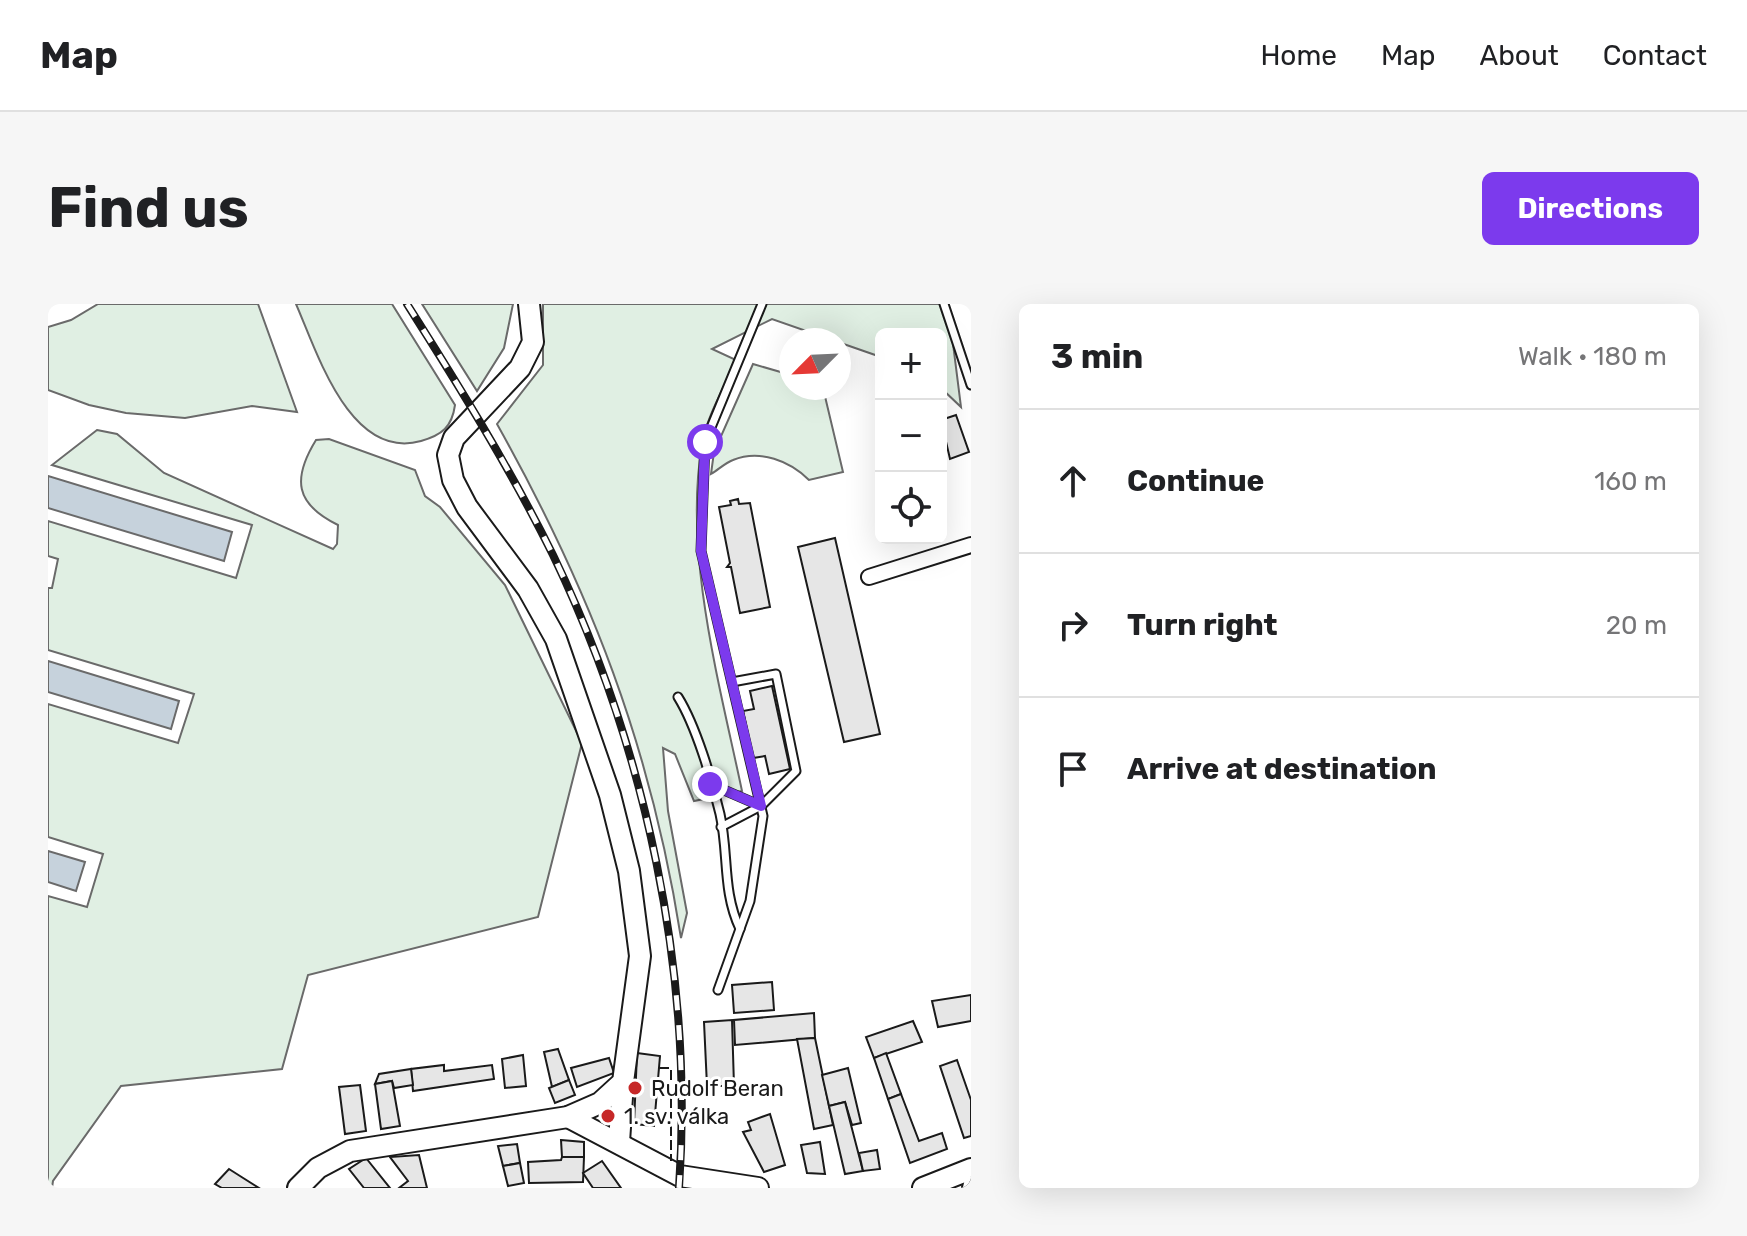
<!DOCTYPE html>
<html lang="en">
<head>
<meta charset="utf-8">
<style>
	body { margin:0; font-family:Rubik,sans-serif; background:#f6f6f6; color:#202124 }
	.controls { position:absolute; right:24px; top:24px; display:grid; overflow:hidden; border-radius:12px; box-shadow:0 8px 32px #0002 }
	.controls button { width:72px; height:72px; display:grid; place-items:center; padding:0; border:0; border-bottom:2px solid #e0e0e0; background:#fff; color:#202124; font:40px sans-serif }
	.compass { position:absolute; left:731px; top:24px; width:72px; height:72px; border-radius:50%; background:#fff; box-shadow:0 8px 32px #0002; rotate:246deg }
	.stop { position:absolute; width:24px; height:24px; margin:-18px; border:6px solid #7c3aed; border-radius:50%; background:#fff }
	.stop.end { background:#7c3aed; border-color:#fff; box-shadow:0 2px 8px #0008 }
	.list { margin:0; padding:0; list-style:none }
	h2 { display:flex; justify-content:space-between; align-items:center; height:104px; margin:0; padding:0 32px; font-size:34px }
	h2 small { font-size:26px; font-weight:400; color:#757577 }
	.list li { display:grid; grid-template-columns:52px 1fr auto; gap:24px; align-items:center; box-sizing:border-box; height:144px; padding:0 32px; border-top:2px solid #e0e0e0 }
	.list b { display:block; font-size:30px; white-space:nowrap }
	.list em { font-size:26px; font-style:normal; color:#757577 }
	.icon { flex:none; width:44px; height:44px; fill:none; stroke:currentColor; stroke-width:2; stroke-linecap:round; stroke-linejoin:round }
	.map { position:relative; flex:none; width:923px; height:884px; overflow:hidden; border-radius:12px }
	header { display:flex; align-items:center; gap:48px; box-sizing:border-box; height:112px; padding:0 40px; background:#fff; border-bottom:2px solid #e0e0e0 }
	header strong { font-size:38px }
	nav { display:flex; gap:44px; margin-inline-start:auto; font-size:28px }
	.intro { display:flex; align-items:center; justify-content:space-between; box-sizing:border-box; height:192px; padding:0 48px }
	h1 { margin:0; font-size:56px }
	.button { padding:20px 36px; border-radius:12px; background:#7c3aed; color:#fff; font-size:28px; font-weight:700 }
	main { display:flex; gap:48px; padding:0 48px }
	aside { flex:1; background:#fff; border-radius:12px; box-shadow:0 8px 32px #0002 }
	.map>svg:first-child { display:block }
	.green { fill:#e0efe3; stroke:#6a6a6a; stroke-width:2 }
	.water { fill:#c6d2dc; stroke:#6a6a6a; stroke-width:2 }
	.building { fill:#e6e6e6; stroke:#1a1a1a; stroke-width:2 }
	.lines { fill:none; stroke-linecap:round; stroke-linejoin:round }
	.lane-casing { stroke:#1a1a1a; stroke-width:11 }
	.street-casing { stroke:#1a1a1a; stroke-width:18 }
	.secondary-casing { stroke:#1a1a1a; stroke-width:24 }
	.lane { stroke:#fff; stroke-width:7 }
	.street { stroke:#fff; stroke-width:14 }
	.secondary { stroke:#fff; stroke-width:20 }
	.rail-casing { stroke:#1a1a1a; stroke-width:8 }
	.rail { stroke:#fff; stroke-width:5; stroke-dasharray:15; stroke-linecap:butt }
	.fence { stroke:#1a1a1a; stroke-width:2; stroke-dasharray:10 4; stroke-linecap:butt }
	.route { stroke:#7c3aed; stroke-width:10 }
	.poi-dot { fill:#c62828; stroke:#fff; stroke-width:3 }
	.labels { text-anchor:middle; dominant-baseline:central; stroke-width:6; stroke-linejoin:round; paint-order:stroke }
	.poi-label { font-size:22px; fill:#1a1a1a; stroke:#fff; text-anchor:start }
</style>
</head>
<body>
<header>
<strong>Map</strong>
<nav><a>Home</a><a>Map</a><a>About</a><a>Contact</a></nav>
</header>
<div class="intro"><h1>Find us</h1><a class="button">Directions</a></div>
<main>
<div class="map">
<svg width="923" height="884" viewBox="0 0 923 884">
	<rect width="100%" height="100%" fill="#fff"/>
	<g class="green">
		<polygon points="50,0 210,0 249,108 204,102 137,114 78,109 41,101 0,86 0,23 23,16"/>
		<path d="M248 0H344L407 101C404 123 394 131 373 137 302 157 269 48 248 0Z"/>
		<polygon points="374,0 465,0 456,44 429,87"/>
		<path d="M495 0H900L913 103 893 84V30H833V53L724 15 664 45 688 56C677 83 658 113 654 141 635 249 672 382 694 487L646 497 627 450 615 444 620 507 639 609 633 634C603 443 543 288 449 120L495 61Z"/>
		<path d="M705 60 743 71V84H775L795 168 761 176C742 157 712 145 685 156 677 159 670 166 663 170L666 148Z"/>
		<path d="M49 126 69 130 116 169 285 245 289 240 290 221C247 200 244 175 268 136L281 135 367 166 377 192 392 203 457 281 534 439 490 613 260 671 234 765 73 782 5 877 4 884H0V592L39 603 55 550 0 533V400L130 439 146 390 0 346V284H4L10 255 0 252V217L188 274 204 221 4 161Z"/>
	</g>
	<g class="water">
		<polygon points="0,172 184,228 176,257 0,204"/>
		<polygon points="0,357 131,397 123,425 0,388"/>
		<polygon points="0,547 37,558 28,587 0,578"/>
	</g>
	<g class="building">
		<polygon points="908,111 921,148 902,155 893,116"/>
		<polygon points="690,195 691,200 702,199 722,303 692,309 683,263 679,263 682,259 671,203 683,201 682,197"/>
		<polygon points="787,234 832,430 796,438 750,243"/>
		<polygon points="724,382 742,465 721,470 717,452 705,454 695,407 706,405 702,387"/>
		<polygon points="724,678 726,706 686,709 684,681"/>
		<polygon points="923,691 923,717 890,723 884,697"/>
		<polygon points="766,709 767,734 687,741 686,716"/>
		<polygon points="684,716 686,782 659,782 656,718"/>
		<polygon points="865,717 874,738 826,754 818,733"/>
		<polygon points="767,734 785,821 766,825 749,735"/>
		<polygon points="510,745 521,776 504,783 496,748"/>
		<polygon points="589,749 612,752 606,822 586,820"/>
		<polygon points="838,749 853,790 840,795 826,754"/>
		<polygon points="475,751 478,782 457,784 454,755"/>
		<polygon points="561,754 566,769 529,783 523,764"/>
		<polygon points="909,756 923,796 923,832 916,834 892,762"/>
		<polygon points="396,761 396,767 444,761 446,775 365,787 363,765"/>
		<polygon points="800,764 813,819 804,821 797,798 781,802 774,771"/>
		<polygon points="363,765 365,781 346,784 344,777 327,780 331,770"/>
		<polygon points="521,776 527,791 507,799 501,784"/>
		<polygon points="344,777 352,822 333,825 327,780"/>
		<polygon points="312,781 318,827 297,830 291,783"/>
		<polygon points="853,790 871,837 894,829 899,845 862,859 840,795"/>
		<polygon points="797,798 815,867 797,870 781,802"/>
		<polygon points="722,810 737,861 716,868 695,828 703,826 700,818"/>
		<polygon points="513,836 536,838 536,853 514,853"/>
		<polygon points="772,838 777,870 759,869 753,841"/>
		<polygon points="469,840 472,859 455,862 450,842"/>
		<polygon points="829,846 832,865 815,867 811,849"/>
		<polygon points="371,851 379,884 351,884 360,877 342,853"/>
		<polygon points="514,853 536,853 535,878 481,879 480,858 513,856"/>
		<polygon points="318,854 342,884 316,884 301,865"/>
		<polygon points="554,857 573,884 545,884 535,869"/>
		<polygon points="472,859 476,879 460,882 455,862"/>
		<polygon points="181,865 192,872 211,884 174,884 167,880"/>
	</g>
	<g class="lines">
		<defs>
			<g id="lane">
				<polyline points="896,0 923,81"/>
				<path d="M630 393C648 422 664 476 672 510 681 550 674 587 692 625"/>
				<polyline points="662,480 713,502"/>
				<polyline points="673,523 713,502 748,467 728,370 684,378"/>
				<polyline points="670,686 702,597 715,512 653,247 657,138 714,0"/>
			</g>
			<g id="street">
				<polyline points="821,273 923,241"/>
				<polyline points="922,884 923,880"/>
			</g>
			<g id="secondary">
				<polyline points="520,813 632,872 710,884"/>
				<polyline points="571,838 575,778"/>
				<polyline points="250,884 270,864 302,847 520,813 552,799 575,778 592,652 581,567 562,491 508,335 480,285 419,203 405,176 400,151 406,134 472,64 485,38 481,0"/>
				<polyline points="875,884 923,865"/>
			</g>
		</defs>
		<use href="#lane" class="lane-casing"/>
		<use href="#street" class="street-casing"/>
		<use href="#secondary" class="secondary-casing"/>
		<use href="#lane" class="lane"/>
		<use href="#street" class="street"/>
		<use href="#secondary" class="secondary"/>
		<defs>
			<path id="rail" d="M359 0C411 82 462 164 505 251 598 444 646 669 631 884"/>
		</defs>
		<use href="#rail" class="rail-casing"/>
		<use href="#rail" class="rail"/>
		<polyline class="fence" points="611,764 623,764 623,857"/>
	</g>
	<g class="lines">
		<polyline class="route" points="657,138 653,247 713,502 662,480"/>
	</g>
	<g class="poi-dot">
		<circle cx="587" cy="784" r="8"/>
		<circle cx="560" cy="812" r="8"/>
	</g>
	<g class="labels">
		<g class="poi-label">
			<text x="603" y="784">Rudolf Beran</text>
			<text x="576" y="812">1. sv. válka</text>
		</g>
	</g>
</svg>
<div class="controls">
<button>+</button>
<button>−</button>
<button><svg class="icon" aria-label="locate" viewBox="0 0 24 24"><circle cx="12" cy="12" r="6"/><path d="M12 2v4M12 18v4M2 12h4M18 12h4"/></svg></button>
</div>
<svg class="compass" viewBox="-18 -18 36 36"><path d="M0-13l5 13h-10z" fill="#e53935"/><path d="M0 13l5-13h-10z" fill="#757577"/></svg>
<div class="stop" style="left:657px;top:138px"></div>
<div class="stop end" style="left:662px;top:480px"></div>
</div>
<aside>
<h2>3 min<small>Walk · 180 m</small></h2>
<ul class="list">
<li><svg class="icon" aria-label="ahead" viewBox="0 0 24 24"><path d="M12 20V5M6 11l6-6 6 6"/></svg><div><b>Continue</b></div><em>160 m</em></li>
<li><svg class="icon" aria-label="right" viewBox="0 0 24 24"><path d="M7 20v-9h11M14 6l5 5-5 5"/></svg><div><b>Turn right</b></div><em>20 m</em></li>
<li><svg class="icon" aria-label="arrive" viewBox="0 0 24 24"><path d="M6 21V4h12l-3 4 3 4H6"/></svg><div><b>Arrive at destination</b></div></li>
</ul>
</aside>
</main>
</body>
</html>
